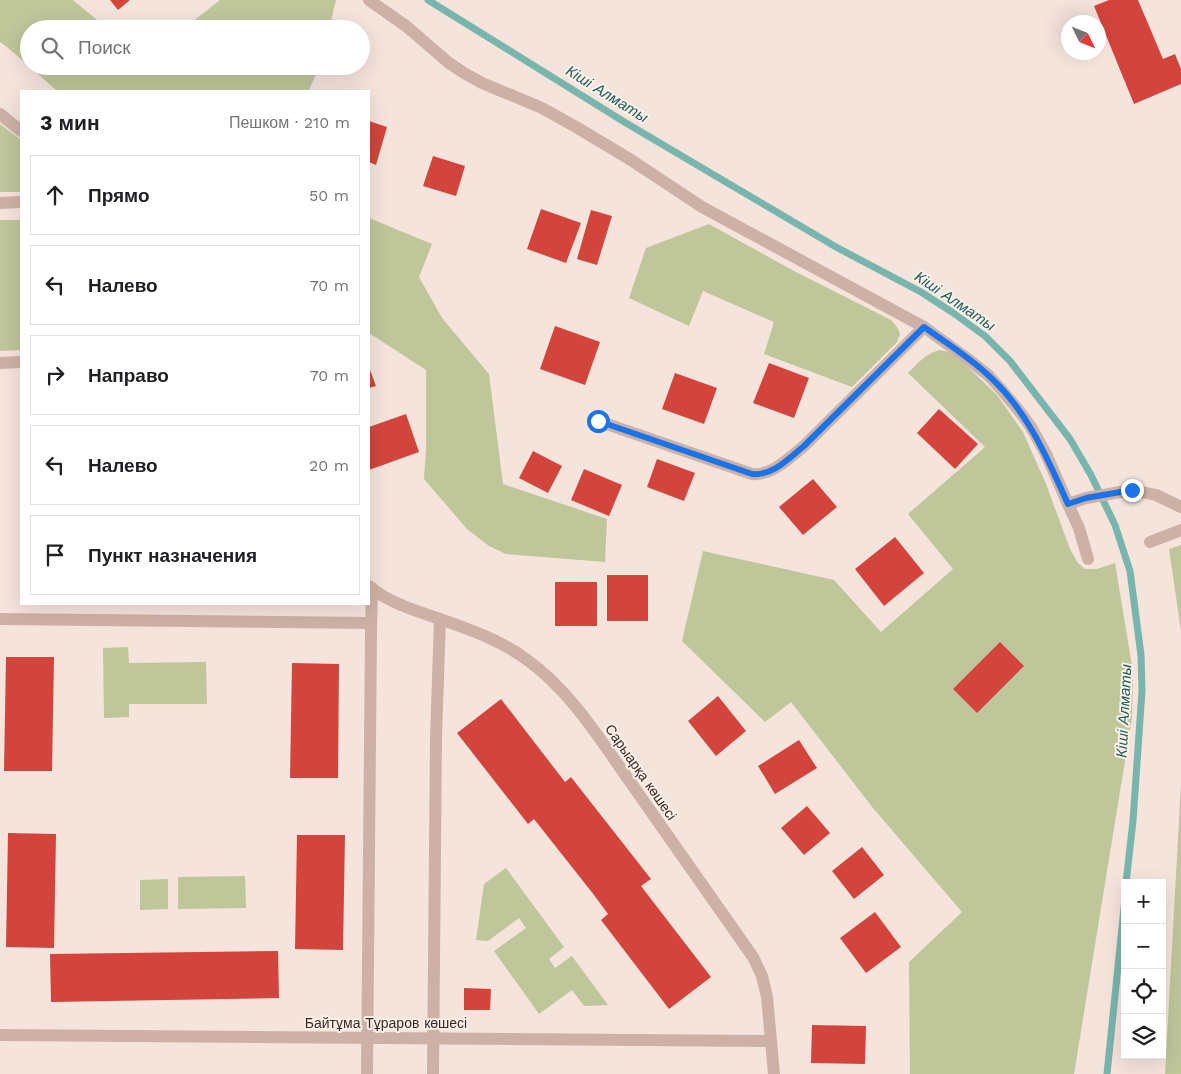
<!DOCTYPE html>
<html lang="ru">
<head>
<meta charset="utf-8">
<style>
	body { margin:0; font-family:"Work Sans",sans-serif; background:#f2f2f2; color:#202124 }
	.controls { position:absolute; right:15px; bottom:15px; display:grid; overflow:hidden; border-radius:0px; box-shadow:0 5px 20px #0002 }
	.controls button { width:45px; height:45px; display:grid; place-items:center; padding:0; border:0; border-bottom:1px solid #e0e0e0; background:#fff; color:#202124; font:25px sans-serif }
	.compass { position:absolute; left:1061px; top:15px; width:45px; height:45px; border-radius:50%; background:#fff; box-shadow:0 5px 20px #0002; rotate:133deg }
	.stop { position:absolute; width:15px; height:15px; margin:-11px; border:4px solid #1a73e8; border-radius:50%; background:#fff }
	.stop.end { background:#1a73e8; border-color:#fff; box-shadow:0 1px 5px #0008 }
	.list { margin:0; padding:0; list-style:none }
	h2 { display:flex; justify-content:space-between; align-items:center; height:65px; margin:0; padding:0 20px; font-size:21px }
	h2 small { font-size:16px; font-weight:400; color:#757577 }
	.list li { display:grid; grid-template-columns:32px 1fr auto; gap:15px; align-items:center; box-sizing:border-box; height:80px; margin:0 10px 10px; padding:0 10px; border:1px solid #e0e0e0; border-radius:0px }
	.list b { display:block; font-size:19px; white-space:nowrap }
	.list em { font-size:16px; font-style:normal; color:#757577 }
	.icon { flex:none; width:28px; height:28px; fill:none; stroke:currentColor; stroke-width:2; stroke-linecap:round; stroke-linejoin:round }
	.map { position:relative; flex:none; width:1181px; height:1074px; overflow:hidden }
	.search { position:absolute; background:#fff; box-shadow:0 5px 20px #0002; left:20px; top:20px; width:350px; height:55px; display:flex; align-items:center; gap:12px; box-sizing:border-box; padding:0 18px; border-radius:28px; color:#757577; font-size:19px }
	.panel { position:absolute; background:#fff; box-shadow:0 5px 20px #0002; left:20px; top:90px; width:350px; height:515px; border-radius:0px }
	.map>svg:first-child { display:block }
	.green { fill:#bfc69a }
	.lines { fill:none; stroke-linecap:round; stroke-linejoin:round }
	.stream { stroke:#78b5ac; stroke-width:7 }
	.building { fill:#d3453c }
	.minor { stroke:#ceb1a6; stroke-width:12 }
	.route { stroke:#1a73e8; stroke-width:6 }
	.labels { text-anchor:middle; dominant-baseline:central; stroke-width:4; stroke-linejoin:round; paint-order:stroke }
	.street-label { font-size:14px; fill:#3a2a28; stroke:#fcf0e9 }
	.water-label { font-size:15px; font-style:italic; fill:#186058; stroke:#fcf0e9 }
</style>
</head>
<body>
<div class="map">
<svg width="1181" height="1074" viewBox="0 0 1181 1074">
	<rect width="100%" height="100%" fill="#f5e4dc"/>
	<g class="green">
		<polygon points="0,0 73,0 108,29 29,29 29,66 7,47 0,42"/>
		<polygon points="220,0 336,0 329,29 183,29"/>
		<polygon points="29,66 319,66 309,91 57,91"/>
		<polygon points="0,124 21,140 21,192 0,192"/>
		<polygon points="369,218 432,244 419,277 442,318 489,374 503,484 607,519 605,562 506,554 489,546 467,529 424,479 426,449 426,370 369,333"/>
		<polygon points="0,220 21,220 21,350 0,351"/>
		<polygon points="709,224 792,270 891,320 897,327 900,334 897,342 852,387 764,354 774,322 703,291 689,326 629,298 646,248"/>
		<path d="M940 350 949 352 966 365 997 395 1023 432 1046 484 1070 549 1078 563 1085 569H1097L1115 563 1133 672 1132 718 1074 1074H910L909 962 962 912 873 808 791 702 765 722 682 641 703 551 834 580 881 632 953 569 908 514 985 447 908 373C918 363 926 353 940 350Z"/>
		<polygon points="1181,545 1181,631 1169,549"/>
		<polygon points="128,647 129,663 206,662 207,704 129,704 129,717 104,718 103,648"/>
		<polygon points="1181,784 1181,1074 1165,1074"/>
		<polygon points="506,868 564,947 549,959 555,968 572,956 608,1005 584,1006 572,990 539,1014 494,951 526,928 519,918 488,941 476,940 484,884"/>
		<polygon points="245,876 246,908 178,909 178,877"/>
		<polygon points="168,879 168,909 140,910 140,880"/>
	</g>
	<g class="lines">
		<g class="stream">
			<polyline points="428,0 626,123 836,247 921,292 952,312 985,336 1010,361 1070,439 1091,475 1115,525 1130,571 1141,655 1142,691 1133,821 1126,883"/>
			<polyline points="1107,1074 1125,898"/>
		</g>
	</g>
	<g class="building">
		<polygon points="110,0 130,0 118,10"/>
		<polygon points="1109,0 1138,0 1163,59 1175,54 1181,69 1181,84 1134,104 1094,6"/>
		<polygon points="369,121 387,127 376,165 369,162"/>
		<polygon points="433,156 465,166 456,196 423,186"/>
		<polygon points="541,209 581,223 566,263 527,249"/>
		<polygon points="591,210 612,216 597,265 577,259"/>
		<polygon points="555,326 600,342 585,385 540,369"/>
		<polygon points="769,363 809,378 794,418 753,403"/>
		<polygon points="369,367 376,386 369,388"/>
		<polygon points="675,373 717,388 704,424 662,409"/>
		<polygon points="939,409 978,444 955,469 917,433"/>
		<polygon points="406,414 419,452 369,470 369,427"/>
		<polygon points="533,451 562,466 548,493 519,478"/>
		<polygon points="657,459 695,473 684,501 647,487"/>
		<polygon points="584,469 622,485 609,516 571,500"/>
		<polygon points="813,479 837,507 803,535 779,507"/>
		<polygon points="895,537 924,573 884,606 855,569"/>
		<rect x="607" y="575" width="41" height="46"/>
		<rect x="555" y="582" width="42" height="44"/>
		<polygon points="1000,642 1024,666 977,713 953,689"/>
		<polygon points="6,657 54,657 52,771 4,771"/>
		<polygon points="292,663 339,664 338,778 290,778"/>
		<polygon points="718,696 746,731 716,756 688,721"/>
		<polygon points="501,699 565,782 571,777 651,879 641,886 711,977 669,1009 601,920 608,914 594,895 534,819 528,824 457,733"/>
		<polygon points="799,740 817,768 775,794 758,766"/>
		<polygon points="807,806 830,833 804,855 781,828"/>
		<polygon points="8,833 56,834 54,948 6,947"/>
		<polygon points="297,835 345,835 343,950 295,949"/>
		<polygon points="862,847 884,875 854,899 832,871"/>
		<polygon points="875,912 901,947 866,973 840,938"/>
		<polygon points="278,951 279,998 51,1002 50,954"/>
		<polygon points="464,988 491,989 490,1010 464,1010"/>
		<polygon points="812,1025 866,1026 865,1064 811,1063"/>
	</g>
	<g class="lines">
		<g class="minor">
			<polyline points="369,0 406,26 449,63 464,73 482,83 542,108 576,127 631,160 702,207 924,327 968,359 988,375 1000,388 1020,412 1031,427 1046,454 1068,504 1079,528 1088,559"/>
			<polyline points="0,114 21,131"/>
			<polyline points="0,203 21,202"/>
			<polyline points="0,363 21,362"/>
			<path d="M598 421 752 474C772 476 789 458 804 446L924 327"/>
			<polyline points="1068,504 1086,498 1132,490 1156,495 1181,507"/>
			<polyline points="1150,542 1181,530"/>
			<path d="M369 586C389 603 416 611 440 619 471 630 500 640 526 659 571 691 601 741 633 786 673 843 713 900 753 957L762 976 767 997 774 1074"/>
			<polyline points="0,619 371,623"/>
			<polyline points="0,1035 771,1041"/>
			<polyline points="367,1074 371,631 372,588"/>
			<polyline points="433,1074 436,738 440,619"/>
		</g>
	</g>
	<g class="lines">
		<path class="route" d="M598 421 752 474C773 476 789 458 804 446L924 327C945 342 969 357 988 375 1027 410 1047 457 1068 504L1086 498 1132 490"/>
	</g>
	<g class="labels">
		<g class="street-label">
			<text transform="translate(641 772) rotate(55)">Сарыарқа көшесі</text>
			<text x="386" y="1023">Байтұма Тұраров көшесі</text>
		</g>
		<g class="water-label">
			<text transform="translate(607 94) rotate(32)">Кіші Алматы</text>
			<text transform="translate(955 301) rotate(34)">Кіші Алматы</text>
			<text transform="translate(1124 711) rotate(-87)">Кіші Алматы</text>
		</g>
	</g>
</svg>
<div class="controls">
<button>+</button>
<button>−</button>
<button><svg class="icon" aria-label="locate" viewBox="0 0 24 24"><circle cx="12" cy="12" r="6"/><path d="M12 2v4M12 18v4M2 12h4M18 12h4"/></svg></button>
<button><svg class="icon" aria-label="layers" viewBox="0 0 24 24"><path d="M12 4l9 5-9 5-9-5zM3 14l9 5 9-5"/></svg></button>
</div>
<svg class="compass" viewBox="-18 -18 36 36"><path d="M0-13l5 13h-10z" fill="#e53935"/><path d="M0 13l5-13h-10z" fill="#757577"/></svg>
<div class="stop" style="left:598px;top:421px"></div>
<div class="stop end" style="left:1132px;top:490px"></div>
<div class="search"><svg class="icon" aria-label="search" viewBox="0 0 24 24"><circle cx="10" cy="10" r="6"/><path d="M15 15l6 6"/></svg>Поиск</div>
<section class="panel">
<h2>3 мин<small>Пешком · 210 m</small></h2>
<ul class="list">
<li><svg class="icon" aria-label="ahead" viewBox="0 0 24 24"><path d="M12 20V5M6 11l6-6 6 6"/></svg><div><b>Прямо</b></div><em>50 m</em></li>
<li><svg class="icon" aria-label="left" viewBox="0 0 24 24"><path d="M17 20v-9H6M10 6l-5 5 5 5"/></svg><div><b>Налево</b></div><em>70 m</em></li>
<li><svg class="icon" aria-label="right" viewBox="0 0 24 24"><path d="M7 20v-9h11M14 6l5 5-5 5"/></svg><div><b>Направо</b></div><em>70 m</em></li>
<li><svg class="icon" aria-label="left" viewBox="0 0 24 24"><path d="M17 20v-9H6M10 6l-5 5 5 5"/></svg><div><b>Налево</b></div><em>20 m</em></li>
<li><svg class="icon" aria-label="arrive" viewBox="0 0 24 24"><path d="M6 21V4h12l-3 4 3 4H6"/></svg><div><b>Пункт назначения</b></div></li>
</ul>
</section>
</div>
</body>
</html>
